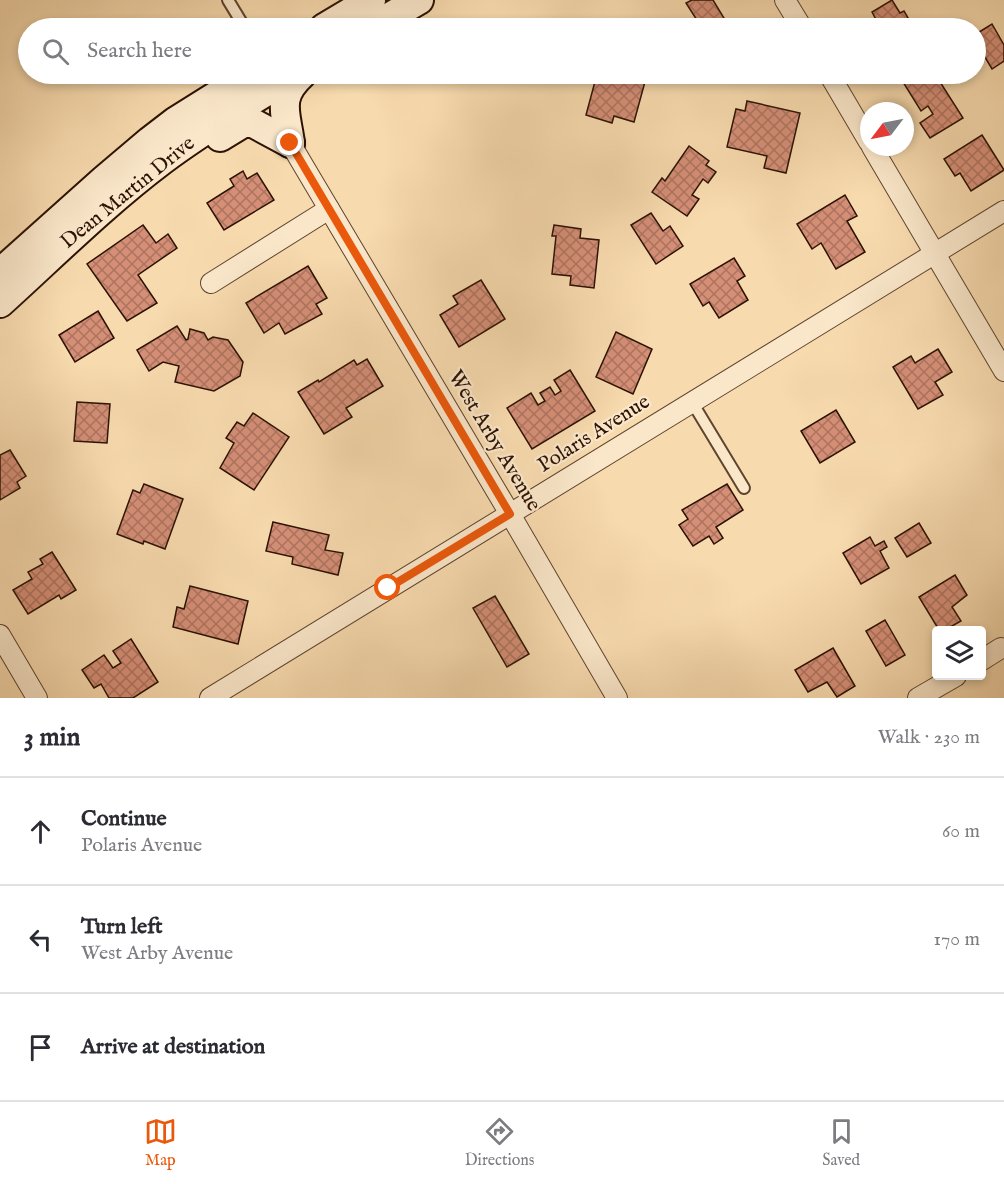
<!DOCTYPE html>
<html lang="en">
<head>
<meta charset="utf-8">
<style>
	body { margin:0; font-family:"IM FELL English",serif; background:#f2f2f3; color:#2b2b33 }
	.controls { position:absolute; right:18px; bottom:18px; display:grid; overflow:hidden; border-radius:6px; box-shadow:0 3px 9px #0003 }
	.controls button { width:54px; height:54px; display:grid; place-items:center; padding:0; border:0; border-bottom:2px solid #e1e1e2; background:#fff; color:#2b2b33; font:30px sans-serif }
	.compass { position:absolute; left:860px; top:102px; width:54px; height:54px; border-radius:50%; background:#fff; box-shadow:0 3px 9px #0003; rotate:238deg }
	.stop { position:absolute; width:18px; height:18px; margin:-14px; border:4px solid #ea580c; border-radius:50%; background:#fff }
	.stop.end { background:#ea580c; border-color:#fff; box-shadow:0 2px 6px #0008 }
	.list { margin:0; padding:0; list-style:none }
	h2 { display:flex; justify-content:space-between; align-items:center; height:78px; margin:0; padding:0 24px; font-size:26px }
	h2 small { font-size:20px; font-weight:400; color:#7c7c81 }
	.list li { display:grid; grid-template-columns:39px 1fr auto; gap:18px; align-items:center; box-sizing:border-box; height:108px; padding:0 24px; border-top:2px solid #e1e1e2 }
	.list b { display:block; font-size:22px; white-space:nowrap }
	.list p { margin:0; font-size:20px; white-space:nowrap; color:#7c7c81 }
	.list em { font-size:20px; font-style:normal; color:#7c7c81 }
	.icon { flex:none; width:33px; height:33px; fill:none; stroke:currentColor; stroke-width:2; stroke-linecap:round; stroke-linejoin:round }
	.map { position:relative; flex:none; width:1004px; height:698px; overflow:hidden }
	.search { position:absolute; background:#fff; box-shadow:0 3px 9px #0003; left:18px; right:18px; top:18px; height:66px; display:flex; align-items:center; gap:15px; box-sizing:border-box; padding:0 21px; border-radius:33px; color:#7c7c81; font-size:22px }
	.sheet { height:402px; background:#fff }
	nav { display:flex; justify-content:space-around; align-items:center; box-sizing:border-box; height:84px; border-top:2px solid #e1e1e2; background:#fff; font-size:16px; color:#7c7c81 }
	nav a { display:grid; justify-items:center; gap:3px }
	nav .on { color:#ea580c }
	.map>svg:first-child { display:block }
	.building { fill:url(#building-cross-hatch); stroke:#2c1204; stroke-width:1.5 }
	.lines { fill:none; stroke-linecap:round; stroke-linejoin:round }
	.lane-casing { stroke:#5f442e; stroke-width:14 }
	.street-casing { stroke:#5f442e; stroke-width:22 }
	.secondary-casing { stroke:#2c1204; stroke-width:32 }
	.lane { stroke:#fae7ca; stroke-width:10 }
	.street { stroke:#fae7ca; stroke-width:20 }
	.secondary { stroke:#fae7ca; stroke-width:28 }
	.route { stroke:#ea580c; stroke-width:8 }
	.labels { text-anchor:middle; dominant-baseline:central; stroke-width:4.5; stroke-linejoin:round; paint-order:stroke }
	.street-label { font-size:21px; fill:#2c1204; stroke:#fae7ca }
</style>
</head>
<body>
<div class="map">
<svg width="1004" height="698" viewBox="0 0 1004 698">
	<defs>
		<pattern id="building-cross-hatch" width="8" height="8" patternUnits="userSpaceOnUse" patternTransform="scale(1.5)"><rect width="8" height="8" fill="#d58f77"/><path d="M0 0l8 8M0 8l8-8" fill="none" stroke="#ad735f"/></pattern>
	</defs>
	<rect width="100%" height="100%" fill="#f7daae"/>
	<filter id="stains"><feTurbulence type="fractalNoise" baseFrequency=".00333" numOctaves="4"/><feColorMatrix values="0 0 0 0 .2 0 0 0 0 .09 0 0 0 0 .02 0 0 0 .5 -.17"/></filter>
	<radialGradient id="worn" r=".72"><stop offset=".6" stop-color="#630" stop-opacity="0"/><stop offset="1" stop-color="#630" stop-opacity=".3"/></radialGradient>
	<g class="building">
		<polygon points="692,0 713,0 730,28 702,28 686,3"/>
		<polygon points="892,0 900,13 904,11 914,28 873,28 879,25 872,12"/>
		<polygon points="992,24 1004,45 1004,61 992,69 976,42 976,34"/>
		<polygon points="597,74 629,74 646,78 634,122 614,116 612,123 586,115"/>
		<polygon points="917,74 935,74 963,118 930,138 920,123 933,114 928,106 921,111 903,82"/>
		<polygon points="747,101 800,113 786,173 764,168 767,156 727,147 736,109 745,111"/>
		<polygon points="982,135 1004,170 971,191 960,173 955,176 944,159"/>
		<polygon points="689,146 709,161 706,165 716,172 708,183 703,179 692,195 699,199 687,216 652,192 662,178 665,181"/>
		<polygon points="243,171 247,179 257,173 274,200 224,230 207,203 234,186 230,179"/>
		<polygon points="845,195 857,216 847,221 865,252 836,269 821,243 812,249 797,224"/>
		<polygon points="651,213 663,231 670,226 683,246 656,264 631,225"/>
		<polygon points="143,225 156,243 168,234 177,248 138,275 157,303 127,321 87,264"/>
		<polygon points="554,225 581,229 580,238 599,240 594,288 570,285 571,276 552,274 556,236 552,236"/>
		<polygon points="734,258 745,276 737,281 748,300 719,318 709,302 703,306 690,284"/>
		<polygon points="308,266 327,298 316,304 322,314 285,334 279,323 264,333 246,303"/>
		<polygon points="481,280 505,319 459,347 440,315 458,304 453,296"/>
		<polygon points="98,311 114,338 75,362 59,335"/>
		<polygon points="177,326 186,340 188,339 190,329 204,333 208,340 213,337 228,340 243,362 240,376 214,391 175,382 179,366 163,362 149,371 137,350"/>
		<polygon points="616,332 652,349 633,394 596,377"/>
		<polygon points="938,349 952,372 935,382 943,395 918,409 893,367 911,356 915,363"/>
		<polygon points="367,359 383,386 346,408 352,417 324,434 298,392 318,380 319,382 354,360 357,365"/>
		<polygon points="570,370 595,411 532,449 507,408 531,393 538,405 545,401 540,393 550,387 555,395 561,391 554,380"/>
		<polygon points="77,402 110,404 107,443 74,441"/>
		<polygon points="836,410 855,442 820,463 801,431"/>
		<polygon points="253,413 289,437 254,490 220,468 234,443 226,438 237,422 244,426"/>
		<polygon points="10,450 26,476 17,482 20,488 0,500 0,455"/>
		<polygon points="144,484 183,499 165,549 144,541 143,544 117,534 133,490 140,493"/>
		<polygon points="727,484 743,510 716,527 723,538 714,544 709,536 693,546 679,525 688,519 682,510"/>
		<polygon points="273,522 329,535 325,550 343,553 338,575 292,564 293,557 266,551"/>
		<polygon points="919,523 931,543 907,557 895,538"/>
		<polygon points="870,537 875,546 884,541 887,547 880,551 889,568 861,584 843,553"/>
		<polygon points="52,552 76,590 61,599 59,595 28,614 13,590 32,579 28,572 43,564 40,559"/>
		<polygon points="955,575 967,595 952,607 961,621 945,630 939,630 919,597"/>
		<polygon points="190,586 248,601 238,644 173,627 177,607 184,609"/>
		<polygon points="495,596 529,654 507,667 473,608"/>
		<polygon points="885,620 905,655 886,666 866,631"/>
		<polygon points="131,639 158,682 133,698 109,698 101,684 94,688 82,670 104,655 113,668 121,663 113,651"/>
		<polygon points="833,648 855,686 837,697 827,682 808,692 795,670"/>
	</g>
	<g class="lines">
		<defs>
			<g id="lane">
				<polyline points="228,0 245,28"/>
				<polyline points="692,402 744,488"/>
			</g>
			<g id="street">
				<polyline points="785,0 802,28"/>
				<polyline points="829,74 869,142"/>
				<polyline points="290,143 510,514 617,698"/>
				<polyline points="872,147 1004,371"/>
				<polyline points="211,283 329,209"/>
				<polyline points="0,635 37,698"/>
				<polyline points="982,660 1001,648"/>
				<polyline points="210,698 1004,211"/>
				<polyline points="918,698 956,676"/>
			</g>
			<g id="secondary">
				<polyline points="324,28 371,0"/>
				<polyline points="371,28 419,0"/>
				<polyline points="220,137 243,123 253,123 290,143"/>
				<path d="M290 143C286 112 276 98 302 74"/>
				<polyline points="0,273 104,180 150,141 176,121 251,74"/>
				<path d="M0 303C53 255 104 204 161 161 204 129 250 101 295 74"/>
			</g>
		</defs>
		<use href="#lane" class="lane-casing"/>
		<use href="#street" class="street-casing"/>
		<use href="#secondary" class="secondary-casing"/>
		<use href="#lane" class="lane"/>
		<use href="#street" class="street"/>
		<use href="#secondary" class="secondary"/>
	</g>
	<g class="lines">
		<polyline class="route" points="290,143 510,514 388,588"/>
	</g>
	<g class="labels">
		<g class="street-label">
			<text transform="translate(128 193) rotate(-39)">Dean Martin Drive</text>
			<text transform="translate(594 434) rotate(-32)">Polaris Avenue</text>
			<text transform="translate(494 441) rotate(59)">West Arby Avenue</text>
		</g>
	</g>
	<rect width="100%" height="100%" filter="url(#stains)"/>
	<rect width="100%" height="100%" fill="url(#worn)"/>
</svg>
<div class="controls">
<button><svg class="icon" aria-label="layers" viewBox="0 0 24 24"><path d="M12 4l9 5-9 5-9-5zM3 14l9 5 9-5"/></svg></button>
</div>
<svg class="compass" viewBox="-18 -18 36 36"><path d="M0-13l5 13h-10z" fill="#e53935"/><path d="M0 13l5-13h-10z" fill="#7c7c81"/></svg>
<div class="stop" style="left:388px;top:588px"></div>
<div class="stop end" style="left:290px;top:143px"></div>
<div class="search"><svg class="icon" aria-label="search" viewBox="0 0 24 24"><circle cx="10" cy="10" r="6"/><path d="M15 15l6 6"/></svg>Search here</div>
</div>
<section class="sheet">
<h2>3 min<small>Walk · 230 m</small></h2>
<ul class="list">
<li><svg class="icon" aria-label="ahead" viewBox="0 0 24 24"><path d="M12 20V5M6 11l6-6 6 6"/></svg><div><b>Continue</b><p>Polaris Avenue</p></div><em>60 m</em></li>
<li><svg class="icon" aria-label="left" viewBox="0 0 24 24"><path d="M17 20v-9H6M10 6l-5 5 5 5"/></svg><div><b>Turn left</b><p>West Arby Avenue</p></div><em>170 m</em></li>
<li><svg class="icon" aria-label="arrive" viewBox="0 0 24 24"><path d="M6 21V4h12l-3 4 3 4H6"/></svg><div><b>Arrive at destination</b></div></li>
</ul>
</section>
<nav>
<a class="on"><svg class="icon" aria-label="map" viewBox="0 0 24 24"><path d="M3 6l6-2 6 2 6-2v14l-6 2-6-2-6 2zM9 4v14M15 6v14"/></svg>Map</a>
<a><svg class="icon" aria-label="directions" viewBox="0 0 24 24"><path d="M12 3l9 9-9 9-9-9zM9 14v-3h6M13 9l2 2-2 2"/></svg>Directions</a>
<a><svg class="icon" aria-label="saved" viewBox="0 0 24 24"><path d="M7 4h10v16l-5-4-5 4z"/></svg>Saved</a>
</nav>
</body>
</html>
